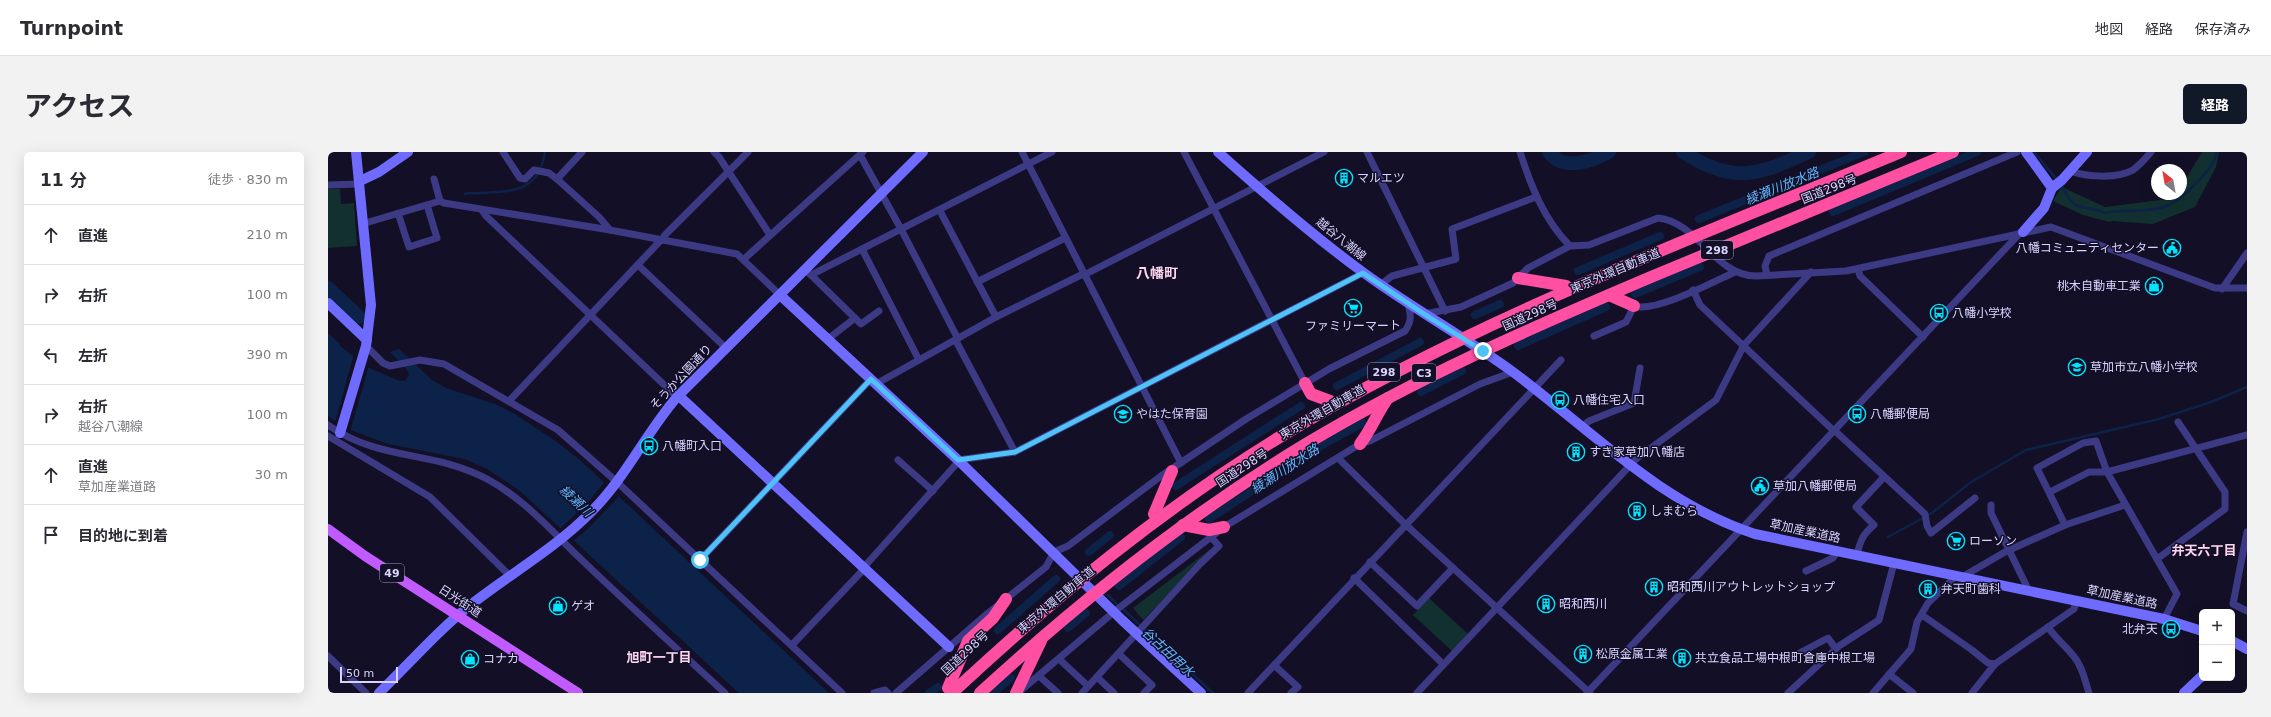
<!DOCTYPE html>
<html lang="ja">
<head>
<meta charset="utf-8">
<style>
	body { margin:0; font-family:"DejaVu Sans","Noto Sans JP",sans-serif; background:#f2f2f3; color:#2b2b33 }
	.controls { position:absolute; right:12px; bottom:12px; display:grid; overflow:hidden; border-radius:6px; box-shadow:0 4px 16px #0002 }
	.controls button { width:36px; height:36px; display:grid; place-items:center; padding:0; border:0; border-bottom:1px solid #e1e1e2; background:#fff; color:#2b2b33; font:20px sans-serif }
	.compass { position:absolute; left:1823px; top:12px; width:36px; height:36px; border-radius:50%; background:#fff; box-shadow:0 4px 16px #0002; rotate:329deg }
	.scale { position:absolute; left:12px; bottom:10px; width:58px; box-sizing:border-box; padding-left:4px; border:2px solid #d9d4ff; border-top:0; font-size:11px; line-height:14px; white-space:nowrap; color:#d9d4ff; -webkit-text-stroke:3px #130f26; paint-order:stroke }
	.stop { position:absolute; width:12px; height:12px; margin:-9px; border:3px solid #4fc3f7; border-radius:50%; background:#fff }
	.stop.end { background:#4fc3f7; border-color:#fff; box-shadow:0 1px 4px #0008 }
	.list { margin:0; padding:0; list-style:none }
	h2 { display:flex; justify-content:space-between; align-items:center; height:52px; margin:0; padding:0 16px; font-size:17px }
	h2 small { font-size:13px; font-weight:400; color:#7c7c81 }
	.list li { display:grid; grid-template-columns:26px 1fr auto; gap:12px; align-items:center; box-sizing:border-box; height:60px; padding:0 16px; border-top:1px solid #e1e1e2 }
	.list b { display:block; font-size:15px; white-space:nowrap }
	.list p { margin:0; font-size:13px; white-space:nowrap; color:#7c7c81 }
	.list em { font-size:13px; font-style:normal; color:#7c7c81 }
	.icon { flex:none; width:22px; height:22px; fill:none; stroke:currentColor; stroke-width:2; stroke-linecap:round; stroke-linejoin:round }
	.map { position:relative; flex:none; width:1919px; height:541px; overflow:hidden; border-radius:6px }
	header { display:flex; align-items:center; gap:24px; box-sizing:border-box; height:56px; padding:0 20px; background:#fff; border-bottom:1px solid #e1e1e2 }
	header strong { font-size:19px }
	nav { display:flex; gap:22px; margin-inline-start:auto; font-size:14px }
	.intro { display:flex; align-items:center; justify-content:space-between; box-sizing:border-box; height:96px; padding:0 24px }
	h1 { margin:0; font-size:28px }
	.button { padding:10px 18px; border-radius:6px; background:#111827; color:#fff; font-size:14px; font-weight:700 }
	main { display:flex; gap:24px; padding:0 24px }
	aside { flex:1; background:#fff; border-radius:6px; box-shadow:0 4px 16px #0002 }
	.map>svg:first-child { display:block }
	.green { fill:#12302f }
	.water { fill:#0c2248 }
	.pier { fill:#130f26 }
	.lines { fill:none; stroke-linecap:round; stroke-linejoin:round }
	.stream { stroke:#0c2248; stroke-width:2.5 }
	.canal { stroke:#0c2248; stroke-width:8 }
	.river { stroke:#0c2248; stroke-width:14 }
	.street { stroke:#3d3a85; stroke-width:7 }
	.secondary { stroke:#6f6bff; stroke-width:10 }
	.primary { stroke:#c25bff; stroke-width:10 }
	.highway { stroke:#ff4fa3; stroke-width:12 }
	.route { stroke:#4fc3f7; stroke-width:5 }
	.labels { text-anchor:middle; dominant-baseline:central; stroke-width:3; stroke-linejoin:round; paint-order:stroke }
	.shield { fill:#130f26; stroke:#9e99be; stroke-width:1 }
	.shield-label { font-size:11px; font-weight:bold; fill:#d9d4ff }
	.poi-label { font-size:12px; fill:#d9d4ff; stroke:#130f26; text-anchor:start }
	.street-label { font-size:12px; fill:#d9d4ff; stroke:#130f26 }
	.water-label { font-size:13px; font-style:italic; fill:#62b6ff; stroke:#130f26 }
	.neighbourhood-label { font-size:13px; font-weight:bold; fill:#ffd6f0; stroke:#130f26 }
	.quarter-label { font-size:14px; font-weight:bold; fill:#ffd6f0; stroke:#130f26 }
</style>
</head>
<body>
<header>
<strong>Turnpoint</strong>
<nav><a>地図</a><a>経路</a><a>保存済み</a></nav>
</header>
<div class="intro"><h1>アクセス</h1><a class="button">経路</a></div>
<main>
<aside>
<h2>11 分<small>徒歩 · 830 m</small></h2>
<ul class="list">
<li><svg class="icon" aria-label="ahead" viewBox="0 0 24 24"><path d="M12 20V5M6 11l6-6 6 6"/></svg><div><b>直進</b></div><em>210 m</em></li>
<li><svg class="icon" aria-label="right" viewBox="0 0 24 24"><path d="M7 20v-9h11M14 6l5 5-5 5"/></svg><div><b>右折</b></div><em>100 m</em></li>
<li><svg class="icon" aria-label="left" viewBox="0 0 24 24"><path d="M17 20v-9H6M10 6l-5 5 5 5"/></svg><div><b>左折</b></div><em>390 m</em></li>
<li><svg class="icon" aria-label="right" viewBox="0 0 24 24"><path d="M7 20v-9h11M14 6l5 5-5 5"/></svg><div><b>右折</b><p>越谷八潮線</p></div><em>100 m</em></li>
<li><svg class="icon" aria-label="ahead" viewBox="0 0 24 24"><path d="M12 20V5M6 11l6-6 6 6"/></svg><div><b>直進</b><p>草加産業道路</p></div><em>30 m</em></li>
<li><svg class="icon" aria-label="arrive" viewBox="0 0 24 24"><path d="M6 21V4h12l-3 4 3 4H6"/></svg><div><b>目的地に到着</b></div></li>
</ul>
</aside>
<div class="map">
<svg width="1919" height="541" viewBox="0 0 1919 541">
	<rect width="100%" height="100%" fill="#130f26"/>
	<g class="green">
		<polygon points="1874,0 1891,0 1888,15 1867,55 1825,72 1784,69 1782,70 1755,63 1725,49 1734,35 1777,55 1840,47 1846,42 1853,42 1853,35"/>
		<polygon points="0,37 12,37 13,52 26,51 29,94 0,96"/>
		<polygon points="884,396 815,468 805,456"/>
		<polygon points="1101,446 1140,482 1124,499 1085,463"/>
	</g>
	<polygon class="water" points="0,181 12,192 11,193 39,215 72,229 77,229 81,223 79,218 62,200 71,197 104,228 118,236 167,252 187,262 229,290 252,308 501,541 411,541 192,339 159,317 137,307 60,292 20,277 0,264"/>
	<g class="pier">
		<polygon points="26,202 41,213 22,280 7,271"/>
		<polygon points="277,329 292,343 262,375 245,389 232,377 263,347"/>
	</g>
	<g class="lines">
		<g class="stream">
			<polyline points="1706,0 1730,29"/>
			<path d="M1733 33C1737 38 1739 45 1744 50 1751 58 1766 55 1777 61 1791 58 1803 60 1817 58 1823 58 1834 56 1841 53 1855 46 1887 16 1889 0"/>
			<path d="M137 42C142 40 147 42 152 41 185 39 211 40 217 0"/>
			<polyline points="1560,385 1604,361 1643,330 1698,298 1831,267 1883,250 1919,235"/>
			<polyline points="780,443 789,452"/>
			<polyline points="796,458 885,541"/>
		</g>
		<g class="canal">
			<polyline points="1505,60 1649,0"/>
			<polyline points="1371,67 1536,0"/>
			<polyline points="1250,119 1332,84"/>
			<polyline points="1307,142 1372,115"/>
			<polyline points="1147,163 1172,152"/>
			<polyline points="1190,194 1278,155"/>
			<polyline points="1009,234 1092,190"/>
			<polyline points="1093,240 1134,219"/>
			<polyline points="848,334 973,254"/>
			<polyline points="881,367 998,291 1035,271"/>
			<polyline points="761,400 782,383"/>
			<polyline points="791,434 853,385"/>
			<polyline points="740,476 758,461"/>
			<polyline points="670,478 728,427"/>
			<polyline points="601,541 610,535"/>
			<polyline points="665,541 683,526"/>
		</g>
		<g class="river">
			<path d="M1221 0C1235 20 1265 9 1281 0"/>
			<path d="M1355 0C1405 33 1431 23 1481 0"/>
			<polyline points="0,136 31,165"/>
		</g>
		<g class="street">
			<polyline points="175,0 192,26 197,27 206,18 221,21 229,27 271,65 282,78"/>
			<polyline points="386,0 391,5 442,83"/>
			<polyline points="694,0 853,311"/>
			<polyline points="856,0 977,231"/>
			<polyline points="1039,0 1117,159"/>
			<path d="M1192 0C1203 34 1216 68 1242 94L1261 93 1330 66C1370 70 1387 124 1428 124L1518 119 1723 75 1887 136H1919"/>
			<polyline points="532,3 573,77 630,187"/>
			<path d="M1742 19C1759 25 1789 27 1805 18 1812 13 1817 7 1823 0"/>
			<polyline points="106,27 112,49"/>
			<polyline points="229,27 254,0"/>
			<polyline points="0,33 32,32"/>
			<polyline points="154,58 158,64 349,245"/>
			<polyline points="612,59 668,165"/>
			<polyline points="70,61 81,95 109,86 99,53"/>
			<polyline points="34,72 112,49 116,51 282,78 409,102 452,143"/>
			<polyline points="335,88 336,84 420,0"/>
			<polyline points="534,97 591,208"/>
			<polyline points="416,107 535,0"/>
			<polyline points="310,113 398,196"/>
			<polyline points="1530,117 1532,124 1595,185"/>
			<polyline points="477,118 483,123 724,0"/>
			<polyline points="483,123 533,172 551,159"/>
			<polyline points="756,123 996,0"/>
			<polyline points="1439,123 1437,114 1441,104 1689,0"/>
			<polyline points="649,130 737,86"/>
			<polyline points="1052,133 1064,124 1128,107 1124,77 1208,45"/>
			<polyline points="1894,137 1919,101"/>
			<polyline points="1365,138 1372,153 1506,279"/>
			<polyline points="1096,162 1133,155 1185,131 1200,116 1242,94"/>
			<path d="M1266 184 1298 170 1306 154C1327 161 1385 130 1407 120"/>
			<polyline points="500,187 527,166"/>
			<polyline points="628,189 687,300"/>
			<polyline points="38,194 55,211 62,214 92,208 116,212 230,278 289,330 514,541"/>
			<polyline points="548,232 668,165 755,122"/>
			<polyline points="182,248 333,88"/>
			<path d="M0 273C53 310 105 298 159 327 197 347 226 382 257 411 303 455 350 498 397 541"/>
			<polyline points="1254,275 1261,269 1306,251 1312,216"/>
			<polyline points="1506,278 1597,362 1599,374 1603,381 1647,346"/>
			<polyline points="0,284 102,345 182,424"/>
			<polyline points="1010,306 1077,372 1262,541"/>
			<polyline points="570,308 605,339"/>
			<polyline points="630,308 687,300 1035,121"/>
			<polyline points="1722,340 1761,320 1779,320 1919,283"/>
			<polyline points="1663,353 1663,361 1701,439"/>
			<polyline points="1737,373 1709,316 1755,291 1768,289 1779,320 1849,442 1836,467"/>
			<polyline points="1919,380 1905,452 1919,459"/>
			<path d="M1529 403C1532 389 1535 382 1546 373L1528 355 1556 325"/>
			<polyline points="1829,407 1897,357 1897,340 1850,270"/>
			<polyline points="372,408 543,227"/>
			<polyline points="1042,410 1089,454 1125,416"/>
			<polyline points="536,415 631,309"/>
			<polyline points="1478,419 1505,406 1509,399"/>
			<polyline points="1634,425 1677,400 1737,373 1797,353"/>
			<polyline points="1026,426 1115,512"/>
			<polyline points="1594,463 1644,498 1660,511 1667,512"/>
			<path d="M1720 475C1728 487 1739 495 1747 506 1755 516 1757 529 1761 541"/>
			<polyline points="464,493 537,416"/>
			<polyline points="791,502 824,533 816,541"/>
			<polyline points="0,504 38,541"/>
			<polyline points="1462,506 1500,486 1508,497"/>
			<polyline points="731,507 760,534"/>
			<polyline points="946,513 970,535 963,541"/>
			<polyline points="1561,522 1585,541"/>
			<polyline points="711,524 730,541"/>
			<polyline points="769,525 786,541"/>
			<polyline points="691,540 787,459 896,375 1032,292 1042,289 1152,232 1185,220"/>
			<polyline points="546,541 557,538 560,541"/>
			<path d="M568 541 659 462 718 415 726 400 740 394 833 324 918 267 1001 217 1077 179C1084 169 1083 163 1080 152"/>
			<polyline points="754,541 872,412 891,394 883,385"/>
			<polyline points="920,541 1233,208"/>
			<polyline points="1089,541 1308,307 1388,248 1416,193 1483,120"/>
			<polyline points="1259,541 1692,81"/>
			<polyline points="1460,541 1511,494 1551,468 1566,411"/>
			<polyline points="1545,541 1583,497 1589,470 1600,451 1628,424"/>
			<polyline points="1644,541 1667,512 1746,457 1748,449"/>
		</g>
		<g class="secondary">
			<path d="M890 0C937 42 985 84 1036 121 1084 156 1137 185 1185 220 1263 278 1332 351 1427 382L1836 467 1874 479"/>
			<polyline points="32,29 51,20 80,0"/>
			<polyline points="1724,36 1734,28 1759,0"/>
			<polyline points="1695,80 1716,56 1724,36 1698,0"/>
			<polyline points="452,143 631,309 794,468 873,541"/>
			<polyline points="0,151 39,188"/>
			<polyline points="350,243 621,495"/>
			<polyline points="12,281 38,194 43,153 28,0"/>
			<polyline points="1904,489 1919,497"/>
			<path d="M51 541C82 511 111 477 145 451 185 420 229 395 264 359 298 325 318 281 349 245L595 0"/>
			<polyline points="1856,541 1874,524"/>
		</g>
		<polyline class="primary" points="0,377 37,404 250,541"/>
		<g class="highway">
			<polyline points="1190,126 1238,134"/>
			<polyline points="1281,143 1306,154"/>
			<polyline points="977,231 983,242 1002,249"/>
			<path d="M1032 292C1043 278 1049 261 1060 246"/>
			<polyline points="826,362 844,319"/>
			<polyline points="855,373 881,378 896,375"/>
			<polyline points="620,536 640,489 665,466 678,447"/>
			<path d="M624 541C727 445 835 356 955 283 1147 167 1366 86 1573 0"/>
			<path d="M652 541C753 448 860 363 978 292 1088 226 1205 175 1323 125 1423 83 1524 42 1625 0"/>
			<polyline points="688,541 713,489"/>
		</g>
	</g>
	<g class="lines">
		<polyline class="route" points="372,408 543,227 630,308 687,300 1035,121 1096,162 1155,199"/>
	</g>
	<defs>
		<symbol id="building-ring" viewBox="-11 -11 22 22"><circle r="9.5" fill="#130f26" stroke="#00e5ff" stroke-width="1.5"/><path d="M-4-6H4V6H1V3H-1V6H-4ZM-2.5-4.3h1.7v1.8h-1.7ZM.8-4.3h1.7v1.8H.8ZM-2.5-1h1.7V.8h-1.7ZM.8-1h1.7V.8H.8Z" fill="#00e5ff"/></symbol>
		<symbol id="civic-ring" viewBox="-11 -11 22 22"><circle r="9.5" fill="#130f26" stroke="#00e5ff" stroke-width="1.5"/><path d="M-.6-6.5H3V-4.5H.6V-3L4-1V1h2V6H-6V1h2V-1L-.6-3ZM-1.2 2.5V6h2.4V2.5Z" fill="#00e5ff"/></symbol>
		<symbol id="shop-ring" viewBox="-11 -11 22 22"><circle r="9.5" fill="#130f26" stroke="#00e5ff" stroke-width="1.5"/><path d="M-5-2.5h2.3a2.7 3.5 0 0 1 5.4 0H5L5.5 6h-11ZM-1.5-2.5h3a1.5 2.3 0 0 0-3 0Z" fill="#00e5ff"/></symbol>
		<symbol id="supermarket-ring" viewBox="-11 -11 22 22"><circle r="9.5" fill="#130f26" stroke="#00e5ff" stroke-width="1.5"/><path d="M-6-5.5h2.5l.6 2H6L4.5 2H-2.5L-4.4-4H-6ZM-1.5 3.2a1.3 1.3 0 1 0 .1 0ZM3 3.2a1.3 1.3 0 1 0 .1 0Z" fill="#00e5ff"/></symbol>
		<symbol id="bus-ring" viewBox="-11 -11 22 22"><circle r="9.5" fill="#130f26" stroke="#00e5ff" stroke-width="1.5"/><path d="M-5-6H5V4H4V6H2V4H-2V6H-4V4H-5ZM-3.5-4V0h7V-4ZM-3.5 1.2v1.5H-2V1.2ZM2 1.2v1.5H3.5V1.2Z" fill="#00e5ff"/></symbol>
		<symbol id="school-ring" viewBox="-11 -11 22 22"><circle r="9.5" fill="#130f26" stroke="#00e5ff" stroke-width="1.5"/><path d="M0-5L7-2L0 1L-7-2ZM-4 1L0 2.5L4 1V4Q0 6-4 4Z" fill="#00e5ff"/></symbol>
	</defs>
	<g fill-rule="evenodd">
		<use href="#building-ring" x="1006" y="16" width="20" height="20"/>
		<use href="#civic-ring" x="1834" y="86" width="20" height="20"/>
		<use href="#shop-ring" x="1816" y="124" width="20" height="20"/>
		<use href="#supermarket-ring" x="1015" y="146" width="20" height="20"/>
		<use href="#bus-ring" x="1601" y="151" width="20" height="20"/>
		<use href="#school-ring" x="1739" y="205" width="20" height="20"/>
		<use href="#bus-ring" x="1222" y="238" width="20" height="20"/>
		<use href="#school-ring" x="785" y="252" width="20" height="20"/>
		<use href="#bus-ring" x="1519" y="252" width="20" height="20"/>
		<use href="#bus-ring" x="311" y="284" width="20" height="20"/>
		<use href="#building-ring" x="1238" y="290" width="20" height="20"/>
		<use href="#civic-ring" x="1422" y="324" width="20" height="20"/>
		<use href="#building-ring" x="1299" y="349" width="20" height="20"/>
		<use href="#supermarket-ring" x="1618" y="379" width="20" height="20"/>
		<use href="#building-ring" x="1316" y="425" width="20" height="20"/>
		<use href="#building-ring" x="1590" y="427" width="20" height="20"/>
		<use href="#building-ring" x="1208" y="442" width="20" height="20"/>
		<use href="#shop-ring" x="220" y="444" width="20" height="20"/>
		<use href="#bus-ring" x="1833" y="467" width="20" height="20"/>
		<use href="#building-ring" x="1245" y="492" width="20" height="20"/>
		<use href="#building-ring" x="1344" y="496" width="20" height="20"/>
		<use href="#shop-ring" x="132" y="497" width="20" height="20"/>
	</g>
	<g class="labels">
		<g class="shield">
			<rect x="1373" y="89" width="32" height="18" rx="3"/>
			<rect x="1040" y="211" width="32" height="18" rx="3"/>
			<rect x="1084" y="212" width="24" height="18" rx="3"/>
			<rect x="52" y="412" width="24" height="18" rx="3"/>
		</g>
		<g class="shield-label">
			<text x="1389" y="98">298</text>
			<text x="1056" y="220">298</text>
			<text x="1096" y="221">C3</text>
			<text x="64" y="421">49</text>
		</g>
		<g class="poi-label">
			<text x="1029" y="26">マルエツ</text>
			<text x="1831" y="96" text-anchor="end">八幡コミュニティセンター</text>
			<text x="1813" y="134" text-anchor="end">桃木自動車工業</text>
			<text x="1624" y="161">八幡小学校</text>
			<text x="1025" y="174" text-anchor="middle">ファミリーマート</text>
			<text x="1762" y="215">草加市立八幡小学校</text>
			<text x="1245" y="248">八幡住宅入口</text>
			<text x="808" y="262">やはた保育園</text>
			<text x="1542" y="262">八幡郵便局</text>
			<text x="334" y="294">八幡町入口</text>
			<text x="1261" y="300">すき家草加八幡店</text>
			<text x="1445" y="334">草加八幡郵便局</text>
			<text x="1322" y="359">しまむら</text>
			<text x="1641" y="389">ローソン</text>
			<text x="1339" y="435">昭和西川アウトレットショップ</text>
			<text x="1613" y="437">弁天町歯科</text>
			<text x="1231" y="452">昭和西川</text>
			<text x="243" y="454">ゲオ</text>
			<text x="1830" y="477" text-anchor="end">北弁天</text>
			<text x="1268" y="502">松原金属工業</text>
			<text x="1367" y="506">共立食品工場中根町倉庫中根工場</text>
			<text x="155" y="507">コナカ</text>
		</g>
		<g class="street-label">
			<text transform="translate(1501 37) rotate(-22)">国道298号</text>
			<text transform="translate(1013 87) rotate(39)">越谷八潮線</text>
			<text transform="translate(1287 119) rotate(-23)">東京外環自動車道</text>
			<text transform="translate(1202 163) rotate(-24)">国道298号</text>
			<text transform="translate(353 225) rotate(-47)">そうか公園通り</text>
			<text transform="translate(994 260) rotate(-30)">東京外環自動車道</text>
			<text transform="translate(914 316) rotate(-33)">国道298号</text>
			<text transform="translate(1477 379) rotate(12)">草加産業道路</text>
			<text transform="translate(1794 445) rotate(12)">草加産業道路</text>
			<text transform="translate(728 448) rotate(-40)">東京外環自動車道</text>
			<text transform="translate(132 449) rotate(33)">日光街道</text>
			<text transform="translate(637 501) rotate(-43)">国道298号</text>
		</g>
		<g class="water-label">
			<text transform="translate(1454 34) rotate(-22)">綾瀬川放水路</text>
			<text transform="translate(957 317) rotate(-33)">綾瀬川放水路</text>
			<text transform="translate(248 349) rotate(43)">綾瀬川</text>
			<text transform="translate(840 500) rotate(43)">谷古田用水</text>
		</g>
		<g class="neighbourhood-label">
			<text x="1876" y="398">弁天六丁目</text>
			<text x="331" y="505">旭町一丁目</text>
		</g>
		<g class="quarter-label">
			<text x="829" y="121">八幡町</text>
		</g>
	</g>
</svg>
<div class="controls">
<button>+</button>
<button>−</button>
</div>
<svg class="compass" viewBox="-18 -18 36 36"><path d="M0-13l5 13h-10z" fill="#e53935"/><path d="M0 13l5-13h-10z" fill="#7c7c81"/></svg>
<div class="scale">50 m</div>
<div class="stop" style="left:372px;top:408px"></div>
<div class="stop end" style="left:1155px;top:199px"></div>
</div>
</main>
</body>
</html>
